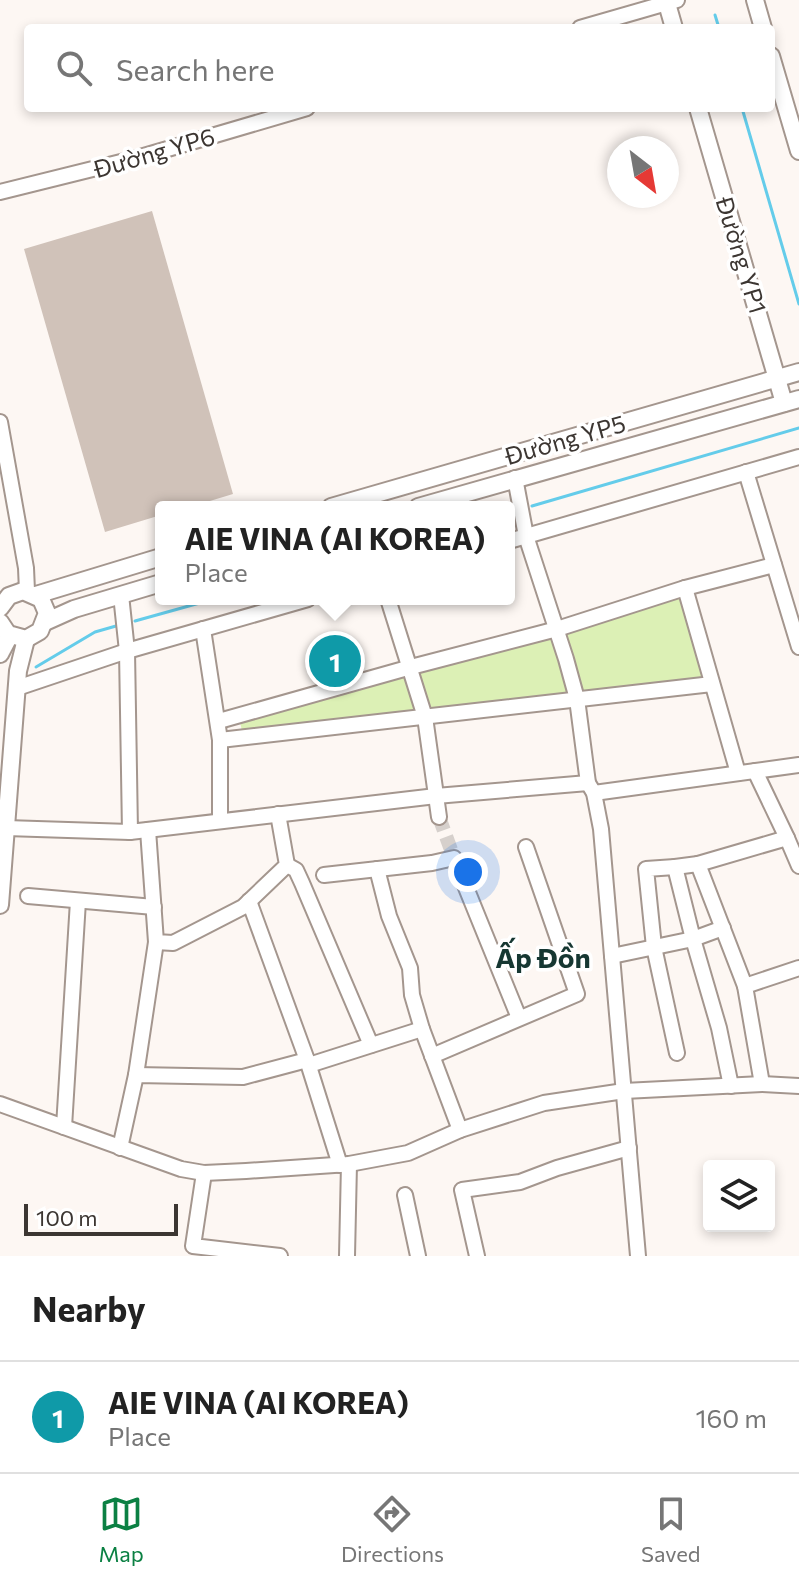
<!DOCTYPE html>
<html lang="en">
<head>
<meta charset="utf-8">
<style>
	body { margin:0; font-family:Commissioner,sans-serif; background:#f6f6f6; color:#222 }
	.controls { position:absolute; right:24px; bottom:24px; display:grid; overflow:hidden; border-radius:8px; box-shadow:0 4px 12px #0003 }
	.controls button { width:72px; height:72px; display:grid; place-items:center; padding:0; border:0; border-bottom:2px solid #e0e0e0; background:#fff; color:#222; font:40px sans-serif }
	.compass { position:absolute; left:607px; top:136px; width:72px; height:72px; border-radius:50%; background:#fff; box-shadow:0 4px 12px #0003; rotate:149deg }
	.scale { position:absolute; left:24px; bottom:20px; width:154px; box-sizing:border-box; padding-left:8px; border:4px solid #3c3632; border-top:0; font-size:22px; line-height:28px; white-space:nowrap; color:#3c3632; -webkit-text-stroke:6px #fff; paint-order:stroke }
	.you { position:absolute; left:468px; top:872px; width:28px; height:28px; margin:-20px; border:6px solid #fff; border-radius:50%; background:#1a73e8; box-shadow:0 0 0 12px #1a73e833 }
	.badge { display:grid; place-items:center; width:52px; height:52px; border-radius:50%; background:#0b8043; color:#fff; font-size:26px; font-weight:700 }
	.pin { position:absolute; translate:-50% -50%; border:4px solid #fff; box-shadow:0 2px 8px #0006 }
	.popup { position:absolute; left:155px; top:501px; width:360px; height:104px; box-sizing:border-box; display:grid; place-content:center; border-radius:8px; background:#fff; filter:drop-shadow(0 2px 6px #0005); font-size:26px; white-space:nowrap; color:#767676 }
	.popup b { font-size:30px; color:#222 }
	.popup::after { content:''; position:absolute; left:50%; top:100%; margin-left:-16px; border:16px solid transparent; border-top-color:#fff }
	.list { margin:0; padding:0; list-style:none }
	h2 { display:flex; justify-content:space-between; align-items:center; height:104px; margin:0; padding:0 32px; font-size:34px }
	h2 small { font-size:26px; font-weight:400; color:#767676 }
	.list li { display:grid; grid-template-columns:52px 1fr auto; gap:24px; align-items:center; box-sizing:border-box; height:112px; padding:0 32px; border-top:2px solid #e0e0e0 }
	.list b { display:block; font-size:30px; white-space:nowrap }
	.list p { margin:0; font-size:26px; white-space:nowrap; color:#767676 }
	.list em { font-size:26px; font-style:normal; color:#767676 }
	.icon { flex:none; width:44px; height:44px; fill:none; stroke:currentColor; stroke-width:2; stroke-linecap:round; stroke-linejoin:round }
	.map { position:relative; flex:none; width:799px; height:1256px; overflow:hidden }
	.search { position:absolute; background:#fff; box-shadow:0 4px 12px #0003; left:24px; right:24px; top:24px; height:88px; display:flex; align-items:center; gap:20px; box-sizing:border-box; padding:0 28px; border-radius:8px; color:#767676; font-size:30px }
	.sheet { height:216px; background:#fff }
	nav { display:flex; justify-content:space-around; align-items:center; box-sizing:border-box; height:112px; border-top:2px solid #e0e0e0; background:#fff; font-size:22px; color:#767676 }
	nav a { display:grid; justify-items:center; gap:4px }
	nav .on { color:#0b8043 }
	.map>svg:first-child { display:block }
	.green { fill:#dcf0b5 }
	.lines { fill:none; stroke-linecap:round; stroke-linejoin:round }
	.stream { stroke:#64ccea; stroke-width:3 }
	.building { fill:#d0c2b9 }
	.minor-tunnel { stroke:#d6d0cc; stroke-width:14; stroke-dasharray:14 7; stroke-linecap:butt }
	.minor-casing { stroke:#a4968e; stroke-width:18 }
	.major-casing { stroke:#a4968e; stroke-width:20 }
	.minor { stroke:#fff; stroke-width:14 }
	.major { stroke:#fff; stroke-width:16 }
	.labels { text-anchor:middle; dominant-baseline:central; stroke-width:7; stroke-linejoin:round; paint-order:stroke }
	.street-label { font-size:24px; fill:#3c3632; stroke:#fff }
	.quarter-label { font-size:28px; font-weight:bold; fill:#163732; stroke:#fff }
</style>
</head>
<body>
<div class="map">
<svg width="799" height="1256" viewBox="0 0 799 1256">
	<rect width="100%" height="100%" fill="#fdf7f3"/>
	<polygon class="green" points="673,596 682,599 704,670 700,678 242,731 240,722"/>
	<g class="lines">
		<g class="stream">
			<polyline points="715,15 719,28"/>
			<polyline points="742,108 799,304"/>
			<polyline points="532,506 799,428"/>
			<polyline points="135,621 214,599"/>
			<polyline points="36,667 95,632 116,626"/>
		</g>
	</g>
	<polygon class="building" points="152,211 233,494 190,507 161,507 161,515 105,532 24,249"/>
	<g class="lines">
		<polyline class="minor-tunnel" points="439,817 454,858"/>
		<defs>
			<g id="minor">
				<polyline points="580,28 677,0"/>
				<polyline points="0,192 137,158 307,108"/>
				<polyline points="0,422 26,568 27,591"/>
				<polyline points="746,472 799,647"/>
				<polyline points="515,478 526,536 566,659 577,699 588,783 594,793 601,829 638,1256"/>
				<polyline points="509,541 799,457"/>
				<polyline points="685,588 738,773"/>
				<polyline points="121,595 127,651 130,832 436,796 588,783"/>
				<polyline points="388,599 425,717 439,817"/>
				<polyline points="203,629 220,740 220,821"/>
				<polyline points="17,688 127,651 308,599"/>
				<polyline points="219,721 411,667 557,629 685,588 774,565"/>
				<polyline points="220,740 712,684"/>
				<polyline points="755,771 787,838"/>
				<polyline points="594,793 799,765"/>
				<polyline points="6,828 130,832"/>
				<polyline points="148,830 156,942 173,943 243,907 287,865 278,814"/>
				<polyline points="698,864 675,867 693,939 723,928"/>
				<polyline points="287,865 296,870 302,883 371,1045"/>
				<polyline points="675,867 646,869 654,947 677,1053"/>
				<polyline points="377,869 389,916 410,968 412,995 422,1029 460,1130"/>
				<polyline points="324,875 432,863 454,858 519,1018"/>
				<polyline points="28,896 154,907"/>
				<polyline points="249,901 307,1060"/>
				<polyline points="612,956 693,939 719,1028 731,1086"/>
				<polyline points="745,986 698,864 787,838 799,866"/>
				<polyline points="432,1056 577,994 526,847"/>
				<polyline points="309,1065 422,1029"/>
				<polyline points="136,1075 156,942"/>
				<polyline points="762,1084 745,986 799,968"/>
				<polyline points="0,1104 181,1169 204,1173 246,1171 349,1164 408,1153 460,1130 544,1103 624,1091 762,1084 799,1086"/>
				<polyline points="64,1127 78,901"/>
				<polyline points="120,1148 136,1075 243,1077 307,1060 340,1165"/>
				<polyline points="204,1173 193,1246 280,1256"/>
				<polyline points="405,1195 418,1256"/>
				<polyline points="347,1256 349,1164"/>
				<polyline points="477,1256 462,1190 520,1182 557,1168 629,1148"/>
			</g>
			<g id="major">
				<polyline points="666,0 674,28"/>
				<polyline points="755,0 763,28"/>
				<polyline points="771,56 799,151"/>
				<polyline points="698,108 784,403"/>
				<polyline points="331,507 799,372"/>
				<polyline points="418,507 799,399"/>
				<polyline points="36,595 161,557"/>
				<polyline points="0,608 9,596 23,591 41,599 47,613 40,631 26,639 8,634 0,622"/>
				<polyline points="45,622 74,609 161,583"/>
				<polyline points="0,654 10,635"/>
				<polyline points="0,905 18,671 26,639"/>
			</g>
		</defs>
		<use href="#minor" class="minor-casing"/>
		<use href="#major" class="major-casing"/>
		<use href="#minor" class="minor"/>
		<use href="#major" class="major"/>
	</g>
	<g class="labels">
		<g class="street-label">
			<text transform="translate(154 152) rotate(-16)">Đường YP6</text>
			<text transform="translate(742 255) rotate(73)">Đường YP1</text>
			<text transform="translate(565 439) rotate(-16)">Đường YP5</text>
		</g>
		<g class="quarter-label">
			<text x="543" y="957">Ấp Đồn</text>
		</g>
	</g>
</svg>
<div class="controls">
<button><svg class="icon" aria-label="layers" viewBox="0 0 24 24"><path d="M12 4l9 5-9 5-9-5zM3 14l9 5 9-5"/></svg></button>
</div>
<svg class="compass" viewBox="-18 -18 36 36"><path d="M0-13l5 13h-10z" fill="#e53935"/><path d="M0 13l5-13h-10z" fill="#767676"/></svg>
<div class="scale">100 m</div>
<div class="you"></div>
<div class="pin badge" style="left:335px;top:661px;background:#0f9aa8">1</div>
<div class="popup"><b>AIE VINA (AI KOREA)</b>Place</div>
<div class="search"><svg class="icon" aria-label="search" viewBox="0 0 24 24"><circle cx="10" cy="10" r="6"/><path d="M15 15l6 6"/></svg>Search here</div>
</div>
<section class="sheet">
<h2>Nearby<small></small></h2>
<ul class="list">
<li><span class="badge" style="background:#0f9aa8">1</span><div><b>AIE VINA (AI KOREA)</b><p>Place</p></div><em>160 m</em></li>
</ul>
</section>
<nav>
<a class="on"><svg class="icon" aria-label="map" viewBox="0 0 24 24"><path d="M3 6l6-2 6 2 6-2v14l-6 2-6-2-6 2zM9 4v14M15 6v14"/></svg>Map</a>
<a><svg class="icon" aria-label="directions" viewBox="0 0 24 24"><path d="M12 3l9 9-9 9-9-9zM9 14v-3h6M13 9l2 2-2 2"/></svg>Directions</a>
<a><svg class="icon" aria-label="saved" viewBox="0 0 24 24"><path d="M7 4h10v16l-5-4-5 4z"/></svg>Saved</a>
</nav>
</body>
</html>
